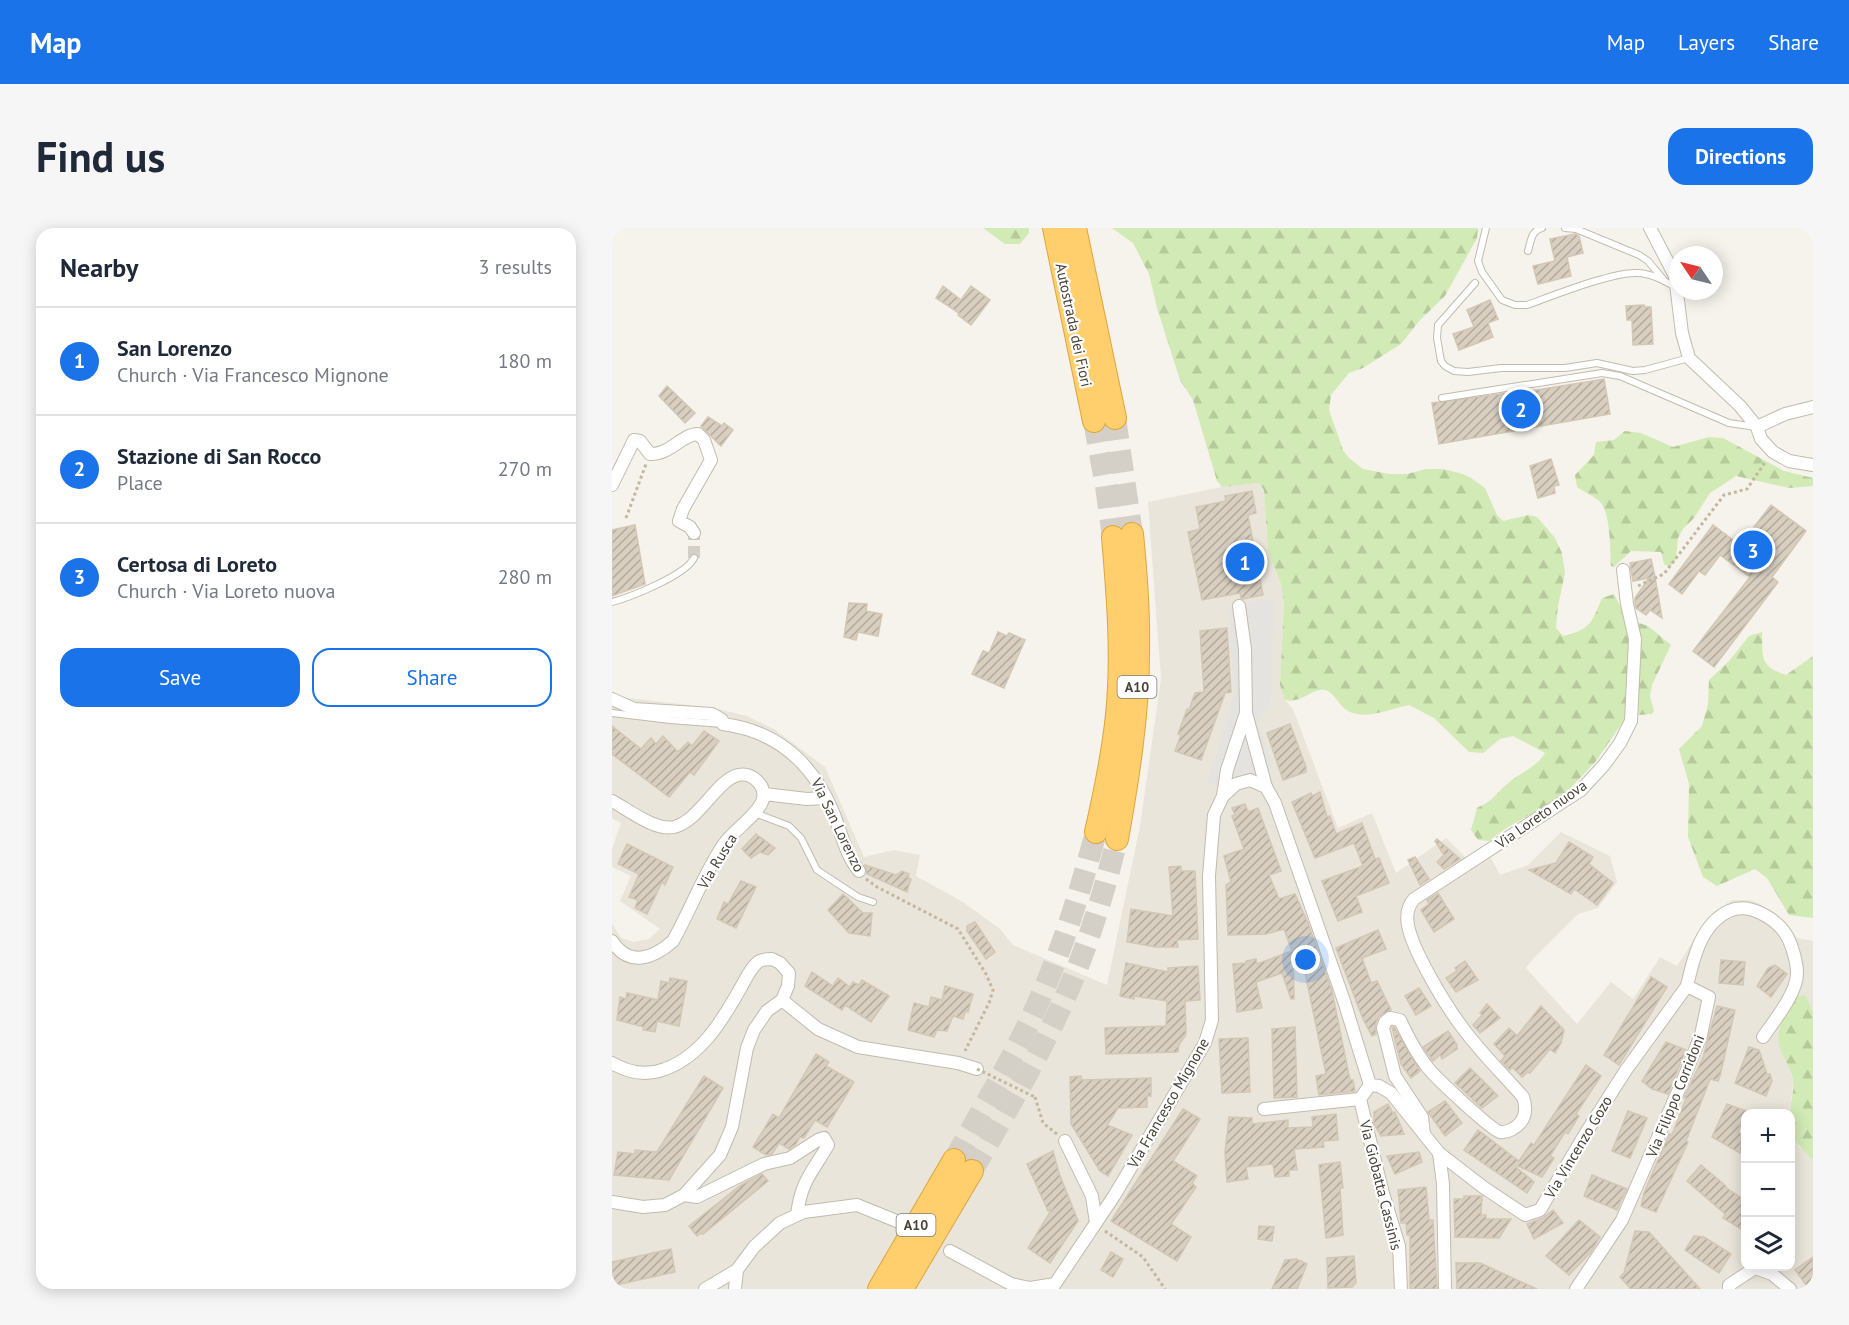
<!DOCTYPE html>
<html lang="en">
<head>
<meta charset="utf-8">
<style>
	body { margin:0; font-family:"PT Sans",sans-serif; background:#f6f6f7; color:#1f2937 }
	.controls { position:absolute; right:18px; bottom:18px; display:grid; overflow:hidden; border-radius:12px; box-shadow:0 3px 15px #0003 }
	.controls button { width:54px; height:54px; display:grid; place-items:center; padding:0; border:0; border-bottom:2px solid #e0e1e3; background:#fff; color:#1f2937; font:30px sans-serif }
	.compass { position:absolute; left:1057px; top:18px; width:54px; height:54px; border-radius:50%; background:#fff; box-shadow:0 3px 15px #0003; rotate:305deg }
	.you { position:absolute; left:694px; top:732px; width:21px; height:21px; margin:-15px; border:4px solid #fff; border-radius:50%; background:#1a73e8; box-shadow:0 0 0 9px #1a73e833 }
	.badge { display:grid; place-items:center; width:39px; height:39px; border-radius:50%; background:#1a73e8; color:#fff; font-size:20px; font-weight:700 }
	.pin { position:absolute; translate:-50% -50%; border:3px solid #fff; box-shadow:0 2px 6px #0006 }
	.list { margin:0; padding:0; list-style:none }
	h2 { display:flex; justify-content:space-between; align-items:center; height:78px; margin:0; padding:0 24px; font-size:26px }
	h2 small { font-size:20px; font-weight:400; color:#747a83 }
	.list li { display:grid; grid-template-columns:39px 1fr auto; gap:18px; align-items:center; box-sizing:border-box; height:108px; padding:0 24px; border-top:2px solid #e0e1e3 }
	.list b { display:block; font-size:22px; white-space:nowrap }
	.list p { margin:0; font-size:20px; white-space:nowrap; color:#747a83 }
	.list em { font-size:20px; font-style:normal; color:#747a83 }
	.actions { display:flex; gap:12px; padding:18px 24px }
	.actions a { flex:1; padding:14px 0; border:2px solid #1a73e8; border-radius:18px; text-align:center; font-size:21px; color:#1a73e8 }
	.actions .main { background:#1a73e8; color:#fff }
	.icon { flex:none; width:33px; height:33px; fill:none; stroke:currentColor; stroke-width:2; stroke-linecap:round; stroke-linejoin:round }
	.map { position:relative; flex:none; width:1201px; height:1061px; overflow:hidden; border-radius:18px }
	header { display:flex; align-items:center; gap:36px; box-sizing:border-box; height:84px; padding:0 30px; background:#1a73e8; color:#fff }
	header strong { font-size:28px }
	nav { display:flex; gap:33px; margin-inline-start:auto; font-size:21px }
	.intro { display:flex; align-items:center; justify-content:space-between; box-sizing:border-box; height:144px; padding:0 36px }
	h1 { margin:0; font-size:42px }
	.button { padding:15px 27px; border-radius:18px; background:#1a73e8; color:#fff; font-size:21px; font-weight:700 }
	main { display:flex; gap:36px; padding:0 36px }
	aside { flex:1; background:#fff; border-radius:18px; box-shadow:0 3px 15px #0003 }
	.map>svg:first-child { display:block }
	.residential { fill:#eae5da }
	.forest { fill:url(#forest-firs) }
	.parking { fill:#e5e3e0 }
	.building { fill:url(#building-hatch); stroke:#d3c7b4; stroke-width:1.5 }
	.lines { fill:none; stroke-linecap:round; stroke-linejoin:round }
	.street-tunnel { stroke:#d4d0c8; stroke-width:12; stroke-dasharray:12 6; stroke-linecap:butt }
	.highway-tunnel { stroke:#d4d0c8; stroke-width:22; stroke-dasharray:22 11; stroke-linecap:butt }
	.lane-casing { stroke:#c2bbae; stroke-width:8 }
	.street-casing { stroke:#c2bbae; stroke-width:14 }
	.highway-casing { stroke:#e0a43c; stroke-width:24 }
	.path { stroke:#c4b79f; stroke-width:3; stroke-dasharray:3 3; stroke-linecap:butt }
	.lane { stroke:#fff; stroke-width:6 }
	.street { stroke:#fff; stroke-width:12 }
	.highway { stroke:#ffcf6e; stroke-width:22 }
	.path-bridge { stroke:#c4b79f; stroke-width:3; stroke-dasharray:3 3; stroke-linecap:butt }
	.labels { text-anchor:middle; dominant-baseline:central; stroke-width:4.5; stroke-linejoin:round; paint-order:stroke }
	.shield { fill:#fff; stroke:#817c74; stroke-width:1.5 }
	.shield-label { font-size:14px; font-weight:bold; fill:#4b4439 }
	.street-label { font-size:15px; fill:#4b4439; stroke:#fff }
</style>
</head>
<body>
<header>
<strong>Map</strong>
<nav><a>Map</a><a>Layers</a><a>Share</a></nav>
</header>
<div class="intro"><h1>Find us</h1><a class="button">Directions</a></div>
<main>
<aside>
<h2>Nearby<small>3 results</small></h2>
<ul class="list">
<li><span class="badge">1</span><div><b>San Lorenzo</b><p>Church · Via Francesco Mignone</p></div><em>180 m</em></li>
<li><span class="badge">2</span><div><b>Stazione di San Rocco</b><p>Place</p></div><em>270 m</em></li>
<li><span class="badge">3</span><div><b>Certosa di Loreto</b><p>Church · Via Loreto nuova</p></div><em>280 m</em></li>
</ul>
<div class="actions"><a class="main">Save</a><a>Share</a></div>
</aside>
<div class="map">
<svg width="1201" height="1061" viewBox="0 0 1201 1061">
	<defs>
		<pattern id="forest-firs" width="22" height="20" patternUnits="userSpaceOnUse" patternTransform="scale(1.5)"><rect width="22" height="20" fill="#d2eab5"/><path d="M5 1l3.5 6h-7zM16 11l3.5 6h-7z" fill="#b6ca9c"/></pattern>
		<pattern id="building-hatch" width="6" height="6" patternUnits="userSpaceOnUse" patternTransform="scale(1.5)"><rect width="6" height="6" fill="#d8cfc1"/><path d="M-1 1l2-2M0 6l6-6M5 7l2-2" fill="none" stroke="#b1aa9e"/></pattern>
	</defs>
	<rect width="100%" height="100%" fill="#f6f3ec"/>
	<polygon class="residential" points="647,255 652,262 656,323 669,356 672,374 668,457 673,472 681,481 726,600 760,585 784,645 834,610 854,630 878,628 888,647 916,637 949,604 998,628 1005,654 986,680 966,686 921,731 914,740 965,796 999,754 1021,771 1048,729 1065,738 1099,686 1120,672 1139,672 1148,676 1163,687 1184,710 1201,713 1201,783 1200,779 1168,821 1178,841 1181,854 1178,885 1134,886 1134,1038 1178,1038 1179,900 1187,919 1201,932 1201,1061 0,1061 0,695 9,710 22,714 37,711 48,701 8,673 19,648 0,639 0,621 9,595 0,590 0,468 102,480 135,488 162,501 213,539 252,629 282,622 308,627 304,648 351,674 388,701 401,717 495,757 528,598 549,451 536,274 610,259"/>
	<g class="forest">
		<polygon points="371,0 417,0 417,5 408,16 393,16"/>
		<path d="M500 0H866L865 10 833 68 808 92 789 116 751 140 737 145 719 167 717 182 731 222 736 229 751 241 777 246H795L814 241H831L851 246 859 250 873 260 885 287 891 293 916 287 925 289 943 310 950 325 953 345 946 378 944 400 951 408C978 401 979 397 990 370L1002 366 1015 391 1036 398 1059 417 1040 457 1038 468 1042 483 1040 486 1015 488 984 533 953 566 893 601 877 613 866 612 859 602 865 580C884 571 882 567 895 556 909 544 924 540 933 525L901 508 888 511 871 525 857 524 822 490 797 477C777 481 746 496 730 478 725 473 720 463 713 462 699 460 690 476 673 472L668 457 672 374 669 356 656 323 652 262 647 255 610 259 605 253 581 172 568 152 545 80 537 46 521 15Z"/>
		<path d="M1013 203 1029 205 1061 219 1097 209 1111 210 1172 243 1201 250V258L1177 260 1124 248 1098 265 1082 290 1071 301 1066 310 1064 331 1058 339 1052 336 1049 324 1019 323 1002 339 999 338C998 321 999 289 989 275 984 269 972 264 965 259L963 247 982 227 984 214 1002 212Z"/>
		<path d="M1150 404C1151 430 1147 438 1174 447L1201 428V690L1177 687 1155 650 1143 641 1105 658 1091 649 1076 609 1077 556 1067 521 1090 498 1096 476 1097 452 1117 433 1137 408Z"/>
		<path d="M1193 767 1201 783V932C1181 914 1176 903 1179 876 1180 869 1182 860 1181 853 1180 842 1173 833 1169 823 1160 804 1175 783 1186 768Z"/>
	</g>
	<polygon class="parking" points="662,370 659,471 646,497 661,538 594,559 622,465 616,379"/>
	<g class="building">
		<polygon points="963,6 967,8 971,25 955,29 959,48 926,56 921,38 943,33 938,11"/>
		<polygon points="331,58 349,72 359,58 378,72 359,97 346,87 347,85 324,70"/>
		<polygon points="878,72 886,91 876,95 881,109 847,122 841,106 862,99 855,82"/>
		<polygon points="1032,77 1032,79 1039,79 1041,116 1021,117 1020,92 1015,92 1014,78"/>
		<polygon points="992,151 998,186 827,216 820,175 912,163 912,164"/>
		<polygon points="55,158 83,185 73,195 47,168"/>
		<polygon points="96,189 110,198 112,195 121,202 109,218 89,198"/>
		<polygon points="939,231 947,257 942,258 943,265 926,270 918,238"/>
		<polygon points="640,263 644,285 636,287 651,367 631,371 629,370 628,365 590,372 576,304 588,301 584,279 614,273 613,268"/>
		<polygon points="1159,277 1194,303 1160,349 1166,354 1102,439 1081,423 1138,349 1108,327 1093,347 1087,343 1070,366 1057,356 1101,297 1128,317"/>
		<polygon points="23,297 33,356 0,368 0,302"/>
		<polygon points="1039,331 1043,349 1050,390 1038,382 1034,387 1024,380 1023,375 1023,370 1037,350 1021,353 1018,335"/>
		<polygon points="237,375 255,376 254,383 270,386 266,408 246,404 244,412 232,409"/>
		<polygon points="615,400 619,464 613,465 589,532 563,523 569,507 566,506 575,481 577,482 583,465 592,464 588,403"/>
		<polygon points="386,404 395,408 397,405 413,412 392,460 360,446 371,423 377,425"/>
		<polygon points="678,496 694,539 694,544 671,552 655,505"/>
		<polygon points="0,498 29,521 39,510 44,516 51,508 66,524 76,514 80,518 92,503 107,513 82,547 78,544 57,569 0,526"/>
		<polygon points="708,564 715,589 718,588 724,606 750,595 763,631 767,630 777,655 744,668 750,684 726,693 710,653 751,638 742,615 703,630 680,574 699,565 700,568"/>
		<polygon points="633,576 636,584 646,580 669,643 657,647 667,671 683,666 696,695 720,763 738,852 741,852 743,863 707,867 704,848 714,846 689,725 681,726 681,725 682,771 679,771 670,745 644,754 650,780 625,784 621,736 634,735 634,733 644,731 645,736 680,723 672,701 654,706 616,707 614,657 619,654 612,628 632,621 620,588 623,587 620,580"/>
		<polygon points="144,606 163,620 156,627 148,624 139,630 130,621"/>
		<polygon points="825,611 848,631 832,641 825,634 832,627 823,613"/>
		<polygon points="957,614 981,629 977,636 1001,655 985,677 962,661 959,666 917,642 944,635"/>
		<polygon points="15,616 61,639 53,657 50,654 35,686 23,680 26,672 17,669 27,646 6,636"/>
		<polygon points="803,629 817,651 808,657 796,632"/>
		<polygon points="253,637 284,647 290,643 297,646 296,650 299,651 295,664 255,646"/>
		<polygon points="569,638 569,643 583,643 586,711 565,712 566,719 544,719 515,714 519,681 561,688 557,639"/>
		<polygon points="129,653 144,659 124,700 105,691 112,674 116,676"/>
		<polygon points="826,665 842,691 822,704 809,682 817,676 815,672"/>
		<polygon points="231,666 251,685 260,685 258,708 237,705 216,682"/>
		<polygon points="363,694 383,724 374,731 355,703 355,698"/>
		<polygon points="766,702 774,721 750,730 759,755 765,753 779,782 767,788 763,797 764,806 760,808 751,791 724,720"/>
		<polygon points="1109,732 1133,734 1131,757 1107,755"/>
		<polygon points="853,733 866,752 844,764 834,750 845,743 843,740"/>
		<polygon points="514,735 556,744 556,740 586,738 588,772 573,773 574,806 567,817 566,824 494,826 493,800 554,798 555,773 522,768 522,771 508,768"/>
		<polygon points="1163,737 1175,746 1159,769 1145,758 1156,740"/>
		<polygon points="200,744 221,758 226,750 238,759 241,754 247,757 250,752 277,768 259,794 233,777 230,782 193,758"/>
		<polygon points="1039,749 1055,759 1007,837 992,827"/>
		<polygon points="58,750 75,753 67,798 45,793 43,804 31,802 32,799 5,792 8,769 14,771 15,765 46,772 49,753 57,755"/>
		<polygon points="333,758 361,766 356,784 354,782 351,791 341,788 335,803 325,802 322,809 296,802 302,775 317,779 319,769 330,772"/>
		<polygon points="807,760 819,778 804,787 793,768"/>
		<polygon points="875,776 888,790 868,805 861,797 870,787 868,785"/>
		<polygon points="929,778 952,802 949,815 943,825 938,821 918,845 916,844 910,849 900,839 898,842 889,833 893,828 882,816 897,800 905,808"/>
		<polygon points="1105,778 1123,782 1108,848 1106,853 1098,851 1074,913 1076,914 1044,984 1029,978 1032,965 1057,906 1060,907 1074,870 1072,870 1091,829"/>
		<polygon points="683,799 685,869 662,870 660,801"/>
		<polygon points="780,799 782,799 808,843 799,850 789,836"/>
		<polygon points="836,803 845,817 845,821 830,831 828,827 821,833 811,819"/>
		<polygon points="636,810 638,864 610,865 607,811"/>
		<polygon points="1054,814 1074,822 1056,866 1040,861 1030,853"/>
		<polygon points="1137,819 1147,822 1155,846 1158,846 1160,853 1154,868 1123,855"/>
		<polygon points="204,826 217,834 214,838 242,854 215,899 203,892 192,910 188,909 184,916 177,921 167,915 160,926 154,927 141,919 161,886 167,890"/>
		<polygon points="974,837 989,848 964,886 967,888 956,906 953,904 938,928 942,930 930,949 906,938 905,940 922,954 915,965 852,922 866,902 907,933 919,915 922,917"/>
		<polygon points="858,840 886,868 870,880 843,855"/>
		<polygon points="92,848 111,860 57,952 2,947 6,924 23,926 23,922 45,924"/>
		<polygon points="469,848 470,852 539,850 539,868 535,868 535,879 506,880 495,897 520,907 496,948 488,943 459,896 458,849"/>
		<polygon points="833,873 850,895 833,908 816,884"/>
		<polygon points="776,876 781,885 783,884 792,906 769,908 762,896 762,884"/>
		<polygon points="1115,876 1134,883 1126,904 1130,907 1128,925 1100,909"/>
		<polygon points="571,881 588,891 561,933 585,948 580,955 584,959 559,996 579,1009 565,1033 499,993"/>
		<polygon points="1016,883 1035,890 1018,930 1000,923"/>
		<polygon points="724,886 726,912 711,913 712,919 682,921 685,942 677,942 677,948 663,949 661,936 634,939 636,951 615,954 613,924 617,889 640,890 640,896 676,892 676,900 701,899 700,889"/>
		<polygon points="441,923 447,945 466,993 438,1035 416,1020 440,981 436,983 415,936"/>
		<polygon points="807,924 810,934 783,946 775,928"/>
		<polygon points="728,934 731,960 728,960 731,1007 714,1010 707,937"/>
		<polygon points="1089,937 1114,958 1113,959 1134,973 1134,1004 1111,990 1113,986 1075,953"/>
		<polygon points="150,946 156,953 91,1006 89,1005 85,1008 77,998 129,957"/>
		<polygon points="980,947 1015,961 1010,971 1008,970 1009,973 1005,982 972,968"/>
		<polygon points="814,959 817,992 821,992 825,1061 798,1061 798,1007 795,1007 794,995 789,995 786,962"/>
		<polygon points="852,968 870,968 869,987 874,987 874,991 899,991 887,1010 843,1009 842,971 852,971"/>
		<polygon points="941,982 951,995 922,1011 915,996 931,990"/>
		<polygon points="967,992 988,1009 979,1024 957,1047 934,1028"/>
		<polygon points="647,998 662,999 660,1013 646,1011"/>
		<polygon points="1023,1003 1037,1004 1088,1061 1019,1061 1008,1049 1012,1045"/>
		<polygon points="1082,1008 1092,1009 1119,1026 1107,1045 1073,1022"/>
		<polygon points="59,1021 63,1044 0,1058 0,1034"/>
		<polygon points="499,1024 511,1031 501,1049 489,1042"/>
		<polygon points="742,1028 744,1055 740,1059 716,1060 715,1030"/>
		<polygon points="1201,1029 1201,1061 1197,1061 1183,1042"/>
		<polygon points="684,1031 695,1036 685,1061 660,1061 673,1032"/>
		<polygon points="844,1035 868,1035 925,1061 845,1061"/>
	</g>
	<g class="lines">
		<polyline class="street-tunnel" points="82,330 82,305"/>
		<g class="highway-tunnel">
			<polyline points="503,190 520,306"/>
			<polyline points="482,193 494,258 501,309"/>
			<path d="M342 932C373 876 407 821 432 761 454 710 470 657 484 604"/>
			<path d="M360 943C392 887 426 831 452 772 475 720 492 666 505 611"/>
		</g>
		<defs>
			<g id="lane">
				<path d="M874 0 866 33 870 44 890 72 903 77H915C940 68 1002 43 1026 45 1041 46 1053 53 1065 60"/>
				<polyline points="953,0 964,1 1027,27 1036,33 1051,51"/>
				<path d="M916 23C919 13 919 3 930 0"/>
				<polyline points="863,55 826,97 825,110 829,133 833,138 842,143 856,144 889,140 953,140 985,135 1021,143 1033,142 1077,130"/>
				<polyline points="830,170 990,145 1008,148 1117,195 1144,199"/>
				<path d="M0 374C19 369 74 347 82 330"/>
				<polyline points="0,485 58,492 111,496"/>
				<polyline points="143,585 177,598 189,610 205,642 246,669 261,674"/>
			</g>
			<g id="street">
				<polyline points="1038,0 1063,48 1070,105 1077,130 1128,178 1145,199 1149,211 1161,224 1177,233 1201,237"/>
				<polyline points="1145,199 1173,186 1201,179"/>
				<path d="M0 257 22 212 28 213 38 226C58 227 70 206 86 206L92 212 99 232 71 281 67 293 78 299 82 305"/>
				<polyline points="627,378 633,421 634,485"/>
				<path d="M0 471 22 481 100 486 110 492 111 496C164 503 200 534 221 584 229 603 233 626 247 643"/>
				<polyline points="152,566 195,571 214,570"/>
				<polyline points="611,568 615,542 634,485 654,559"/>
				<path d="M0 573C17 582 43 603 62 599 87 593 105 552 126 547 140 544 154 557 151 571 148 585 122 602 112 616 92 645 79 681 61 713 42 730 17 740 0 713"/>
				<polyline points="170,772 206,801 246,819 346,835 365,841"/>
				<path d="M0 835C17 845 35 848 53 841 89 828 110 793 128 761 133 753 138 740 146 734 150 731 155 731 160 731L168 735 177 745 176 758 170 772 155 783 142 802 135 820 120 899 108 927 72 967 53 977 31 979 0 974"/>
				<polyline points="758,857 748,871 770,962 787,1018 789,1061"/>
				<polyline points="652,881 748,871"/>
				<path d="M812 906 810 889 783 848 771 800 773 794 778 790 788 792C796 809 804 825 816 840 824 850 878 901 888 904 895 905 904 900 908 895 915 887 914 878 911 869 891 846 868 824 850 799 834 778 800 722 796 697 794 687 796 678 802 671L969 562 992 537 1008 515 1019 493 1023 411 1015 376 1011 342"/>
				<polyline points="453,913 480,968 484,995"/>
				<polyline points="827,925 871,959 913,987 928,982 975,903 1014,842 1075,758"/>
				<path d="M72 967 85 969 152 936 178 930 206 912 212 910 216 917C200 945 189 953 185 987"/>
				<polyline points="338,1023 399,1056 418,1060 443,1056 502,968 593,815 600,792 597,648 602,587 611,568 624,556 638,552 654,559 663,575 732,773 758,857 767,858 779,865 827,925 831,956 833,1061"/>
				<polyline points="93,1061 125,1042"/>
				<polyline points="123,1061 125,1042 142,1019 168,995 192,984 245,977 287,994"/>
				<path d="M964 1061 1010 992 1071 852 1089 807 1097 769 1075 758C1081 731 1089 696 1117 683 1137 674 1164 690 1175 708 1180 717 1185 735 1185 744 1186 764 1162 793 1151 809"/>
				<polyline points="1117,1061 1117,1057 1143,1040 1160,1046 1178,1061"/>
			</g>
			<g id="highway">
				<polyline points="442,0 482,193"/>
				<polyline points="463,0 503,190"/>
				<path d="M484 604C493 565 501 526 505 487 511 428 506 368 501 309"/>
				<path d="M505 611C516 549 526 487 526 425 527 385 524 346 520 306"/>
				<polyline points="267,1061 342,932"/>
				<polyline points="290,1061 360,943"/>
			</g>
		</defs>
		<use href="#lane" class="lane-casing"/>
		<use href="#street" class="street-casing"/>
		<use href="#highway" class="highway-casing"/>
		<g class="path">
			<polyline points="14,290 34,236"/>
			<polyline points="1026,358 1052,346 1112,267 1135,261 1154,233"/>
			<polyline points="254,651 265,659 346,701 374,746 381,762 377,775 353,823"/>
			<polyline points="423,869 431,895 445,906"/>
			<polyline points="493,1003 531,1029 553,1061"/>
		</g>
		<use href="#lane" class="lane"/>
		<use href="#street" class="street"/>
		<use href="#highway" class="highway"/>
		<polyline class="path-bridge" points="365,841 423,869"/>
	</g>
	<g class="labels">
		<g class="shield">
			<rect x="505.5" y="448" width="39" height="22" rx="4.5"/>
			<rect x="284.5" y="986" width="39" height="22" rx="4.5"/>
		</g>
		<g class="shield-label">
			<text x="525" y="459">A10</text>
			<text x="304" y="997">A10</text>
		</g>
		<g class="street-label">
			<text transform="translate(462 97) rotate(78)">Autostrada dei Fiori</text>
			<text transform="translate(929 586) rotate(-35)">Via Loreto nuova</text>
			<text transform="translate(226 597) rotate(64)">Via San Lorenzo</text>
			<text transform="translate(105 633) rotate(-59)">Via Rusca</text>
			<text transform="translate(1063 868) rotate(-68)">Via Filippo Corridoni</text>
			<text transform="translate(556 875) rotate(-60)">Via Francesco Mignone</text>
			<text transform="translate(966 919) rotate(-59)">Via Vincenzo Gozo</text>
			<text transform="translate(769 957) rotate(76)">Via Giobatta Cassinis</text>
		</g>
	</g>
</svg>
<div class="controls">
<button>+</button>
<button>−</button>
<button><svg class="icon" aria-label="layers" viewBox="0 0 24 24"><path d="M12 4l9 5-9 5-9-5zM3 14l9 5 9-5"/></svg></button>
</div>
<svg class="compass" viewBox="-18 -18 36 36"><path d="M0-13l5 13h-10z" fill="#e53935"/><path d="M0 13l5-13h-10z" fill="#747a83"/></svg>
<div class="you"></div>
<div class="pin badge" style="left:633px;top:334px">1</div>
<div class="pin badge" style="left:909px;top:181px">2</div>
<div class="pin badge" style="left:1141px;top:322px">3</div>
</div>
</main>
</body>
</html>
